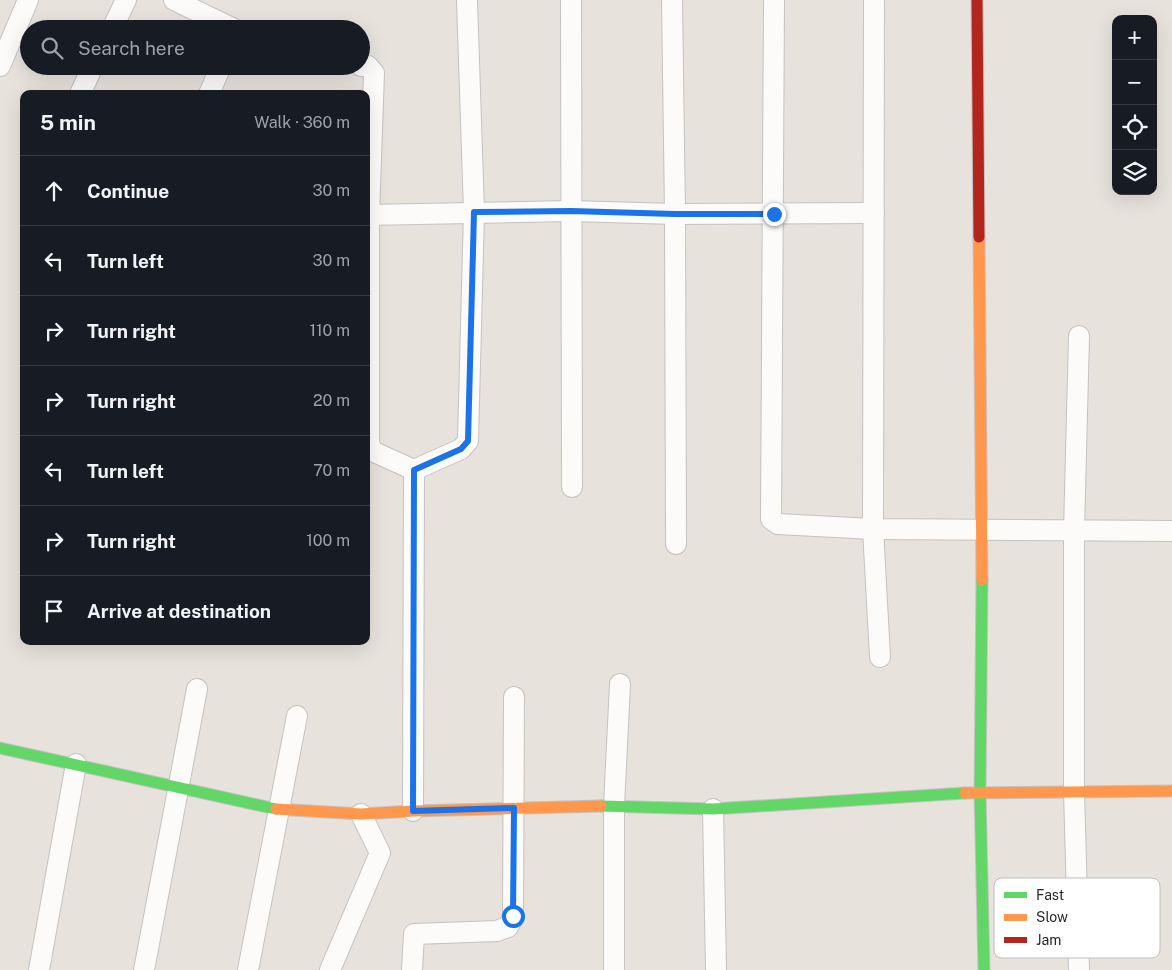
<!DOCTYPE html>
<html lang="en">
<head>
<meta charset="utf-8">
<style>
	body { margin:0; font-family:"Public Sans",sans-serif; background:#242831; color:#f1f3f6 }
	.controls { position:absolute; right:15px; top:15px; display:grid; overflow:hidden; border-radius:10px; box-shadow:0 5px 20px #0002 }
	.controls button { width:45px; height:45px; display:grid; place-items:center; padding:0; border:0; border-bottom:1px solid #363941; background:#171b24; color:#f1f3f6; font:25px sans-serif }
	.stop { position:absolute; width:15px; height:15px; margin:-11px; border:4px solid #1a73e8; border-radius:50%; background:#fff }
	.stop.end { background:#1a73e8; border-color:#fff; box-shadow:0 1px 5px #0008 }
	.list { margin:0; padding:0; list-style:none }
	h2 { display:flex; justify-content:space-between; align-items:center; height:65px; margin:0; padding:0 20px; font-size:21px }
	h2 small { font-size:16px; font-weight:400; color:#9ea1a6 }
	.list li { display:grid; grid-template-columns:32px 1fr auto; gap:15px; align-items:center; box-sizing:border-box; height:70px; padding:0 20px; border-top:1px solid #363941 }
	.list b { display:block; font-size:19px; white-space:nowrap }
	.list em { font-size:16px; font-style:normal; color:#9ea1a6 }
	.icon { flex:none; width:28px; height:28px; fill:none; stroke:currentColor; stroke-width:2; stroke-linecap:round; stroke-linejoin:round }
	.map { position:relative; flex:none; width:1172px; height:970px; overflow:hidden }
	.search { position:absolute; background:#171b24; box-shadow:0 5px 20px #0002; left:20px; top:20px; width:350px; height:55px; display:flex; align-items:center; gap:12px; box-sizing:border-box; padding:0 18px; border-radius:28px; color:#9ea1a6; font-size:19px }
	.panel { position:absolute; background:#171b24; box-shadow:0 5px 20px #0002; left:20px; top:90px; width:350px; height:555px; border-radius:10px }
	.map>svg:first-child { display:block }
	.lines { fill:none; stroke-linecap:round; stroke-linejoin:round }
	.street-casing { stroke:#c4c2c3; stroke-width:22 }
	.fast-casing { stroke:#c4c2c3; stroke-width:13 }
	.slow-casing { stroke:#c4c2c3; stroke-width:13 }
	.jam-casing { stroke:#c4c2c3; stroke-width:13 }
	.street { stroke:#fcfbfa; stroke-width:20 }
	.fast { stroke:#63d668; stroke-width:11 }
	.slow { stroke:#ff974d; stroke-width:11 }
	.jam { stroke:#b3261e; stroke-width:11 }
	.route { stroke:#1a73e8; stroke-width:6 }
	.key { fill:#fff; stroke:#bebebe; stroke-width:1 }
	.key-label { font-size:14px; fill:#282828 }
</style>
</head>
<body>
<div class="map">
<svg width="1172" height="970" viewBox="0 0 1172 970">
	<rect width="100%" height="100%" fill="#e8e2dc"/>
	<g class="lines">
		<defs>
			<g id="street">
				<polyline points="174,0 234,29"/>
				<polyline points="571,0 572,487"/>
				<polyline points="672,0 675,214 676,544"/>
				<polyline points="774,0 771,519 778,524 873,529 1172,531"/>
				<polyline points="874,0 873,529 880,657"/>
				<polyline points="112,29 126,0"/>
				<polyline points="0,66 28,0"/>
				<polyline points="361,66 368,66 374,73 369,215 369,443 372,451 414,470"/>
				<polyline points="80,94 93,66"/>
				<polyline points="209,94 221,66"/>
				<polyline points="366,215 571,211 675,214 874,213"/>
				<polyline points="1079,336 1074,531 1074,791 1079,970"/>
				<polyline points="713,809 716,970"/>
				<polyline points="413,811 414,470 461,449 468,441 474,212 467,0"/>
				<polyline points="39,970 76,764"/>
				<polyline points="144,970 197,689"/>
				<polyline points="248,970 297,716"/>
				<polyline points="330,970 380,853 361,814"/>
				<polyline points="412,970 414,934 497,931 508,927 513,917 514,697"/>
				<polyline points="614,970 614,806 620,684"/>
			</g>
			<g id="fast">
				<polyline points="982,580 980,792 984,970"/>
				<polyline points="0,748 276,809"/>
				<polyline points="601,806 713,809 965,793"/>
			</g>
			<g id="slow">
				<polyline points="979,237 982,580"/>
				<polyline points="965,793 1172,791"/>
				<polyline points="276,809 361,814 413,811 601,806"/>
			</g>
			<polyline id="jam" points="977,0 979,237"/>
		</defs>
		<use href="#street" class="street-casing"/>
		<use href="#fast" class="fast-casing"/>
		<use href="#slow" class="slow-casing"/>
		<use href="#jam" class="jam-casing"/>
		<use href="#street" class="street"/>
		<use href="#fast" class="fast"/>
		<use href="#slow" class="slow"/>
		<use href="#jam" class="jam"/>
	</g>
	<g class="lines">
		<polyline class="route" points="513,916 514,808 413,811 414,470 461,449 468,441 474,212 571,211 675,214 774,214"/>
	</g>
	<rect x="994" y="878" width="166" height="80" rx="8" class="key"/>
	<rect x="1004" y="892" width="23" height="6" fill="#63d668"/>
	<rect x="1004" y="914" width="23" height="7" fill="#ff974d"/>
	<rect x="1004" y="937" width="23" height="6" fill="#b3261e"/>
	<g class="key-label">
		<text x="1036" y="900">Fast</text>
		<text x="1036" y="922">Slow</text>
		<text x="1036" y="945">Jam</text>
	</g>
</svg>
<div class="controls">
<button>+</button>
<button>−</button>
<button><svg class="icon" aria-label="locate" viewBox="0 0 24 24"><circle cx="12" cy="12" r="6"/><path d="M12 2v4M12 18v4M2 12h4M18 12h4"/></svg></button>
<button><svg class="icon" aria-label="layers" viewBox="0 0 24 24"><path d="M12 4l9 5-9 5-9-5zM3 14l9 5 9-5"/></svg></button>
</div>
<div class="stop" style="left:513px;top:916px"></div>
<div class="stop end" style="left:774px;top:214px"></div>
<div class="search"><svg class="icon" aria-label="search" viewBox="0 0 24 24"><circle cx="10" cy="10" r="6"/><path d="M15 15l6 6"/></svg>Search here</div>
<section class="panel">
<h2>5 min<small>Walk · 360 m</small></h2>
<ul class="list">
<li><svg class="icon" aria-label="ahead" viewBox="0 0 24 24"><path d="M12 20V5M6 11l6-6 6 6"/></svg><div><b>Continue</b></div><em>30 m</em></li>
<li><svg class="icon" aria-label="left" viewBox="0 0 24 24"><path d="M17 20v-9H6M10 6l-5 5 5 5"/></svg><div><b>Turn left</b></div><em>30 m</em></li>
<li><svg class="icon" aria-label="right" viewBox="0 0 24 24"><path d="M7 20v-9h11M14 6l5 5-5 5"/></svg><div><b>Turn right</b></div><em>110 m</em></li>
<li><svg class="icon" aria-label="right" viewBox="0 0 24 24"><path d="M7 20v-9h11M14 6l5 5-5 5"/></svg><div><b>Turn right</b></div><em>20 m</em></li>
<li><svg class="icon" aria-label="left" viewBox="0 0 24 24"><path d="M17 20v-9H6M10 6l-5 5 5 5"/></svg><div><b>Turn left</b></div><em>70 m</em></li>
<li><svg class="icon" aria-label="right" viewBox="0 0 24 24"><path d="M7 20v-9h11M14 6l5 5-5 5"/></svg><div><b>Turn right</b></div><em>100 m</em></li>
<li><svg class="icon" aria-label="arrive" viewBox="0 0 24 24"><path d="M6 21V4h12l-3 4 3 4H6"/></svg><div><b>Arrive at destination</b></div></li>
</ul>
</section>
</div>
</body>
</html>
